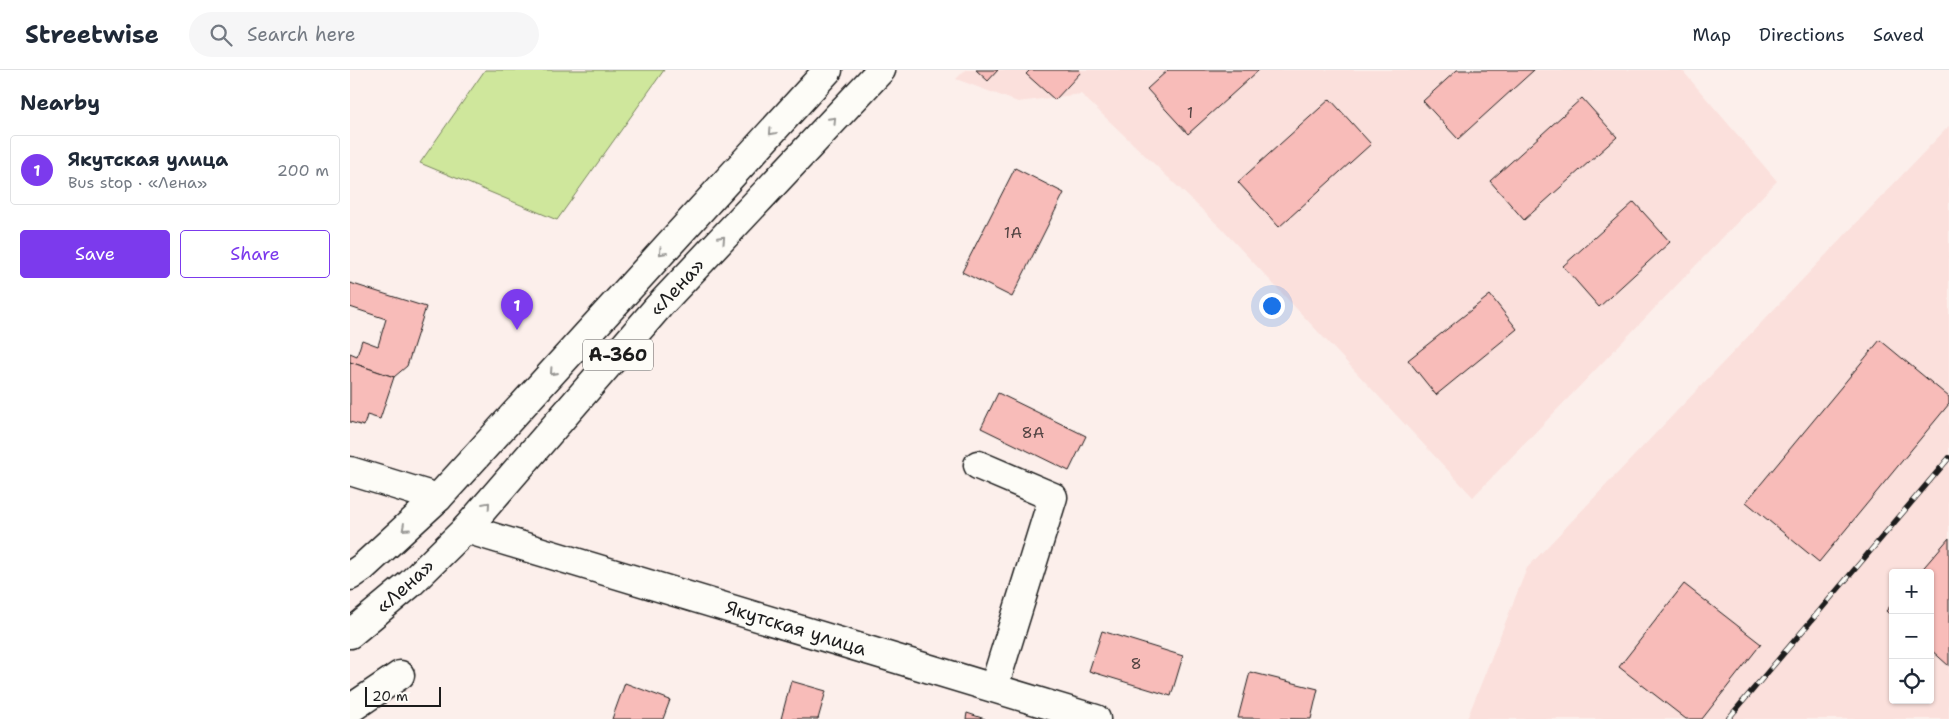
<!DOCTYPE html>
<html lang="en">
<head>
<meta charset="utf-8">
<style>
	body { margin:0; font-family:"Shantell Sans",sans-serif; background:#f6f6f7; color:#1f2937 }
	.controls { position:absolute; right:15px; bottom:15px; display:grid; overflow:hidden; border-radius:5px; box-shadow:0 1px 4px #0004 }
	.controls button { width:45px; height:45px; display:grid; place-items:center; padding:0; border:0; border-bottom:1px solid #e0e1e3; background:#fff; color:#1f2937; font:25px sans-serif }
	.scale { position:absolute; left:15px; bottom:12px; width:76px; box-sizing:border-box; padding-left:5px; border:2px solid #1c1c1c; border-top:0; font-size:14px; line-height:18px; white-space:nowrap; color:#1c1c1c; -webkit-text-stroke:4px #fdfcf7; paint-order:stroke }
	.you { position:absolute; left:921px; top:235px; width:18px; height:18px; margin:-12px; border:4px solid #fff; border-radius:50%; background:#1a73e8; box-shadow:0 0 0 8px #1a73e833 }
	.badge { display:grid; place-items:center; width:32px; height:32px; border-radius:50%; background:#7c3aed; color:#fff; font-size:16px; font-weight:700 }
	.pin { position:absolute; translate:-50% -41px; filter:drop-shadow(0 1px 2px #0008) }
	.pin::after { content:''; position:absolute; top:26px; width:18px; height:15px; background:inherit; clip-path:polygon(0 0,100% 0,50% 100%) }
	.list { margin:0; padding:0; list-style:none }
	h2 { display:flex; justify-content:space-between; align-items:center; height:65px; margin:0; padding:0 20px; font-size:21px }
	h2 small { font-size:16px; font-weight:400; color:#747a83 }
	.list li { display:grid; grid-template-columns:32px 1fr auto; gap:15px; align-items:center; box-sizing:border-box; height:70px; margin:0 10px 10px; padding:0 10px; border:1px solid #e0e1e3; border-radius:5px }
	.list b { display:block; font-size:19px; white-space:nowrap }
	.list p { margin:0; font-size:16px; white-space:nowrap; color:#747a83 }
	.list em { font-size:16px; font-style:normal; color:#747a83 }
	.actions { display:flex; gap:10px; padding:15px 20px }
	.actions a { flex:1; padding:11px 0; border:1px solid #7c3aed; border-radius:5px; text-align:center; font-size:18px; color:#7c3aed }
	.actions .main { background:#7c3aed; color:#fff }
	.icon { flex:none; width:28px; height:28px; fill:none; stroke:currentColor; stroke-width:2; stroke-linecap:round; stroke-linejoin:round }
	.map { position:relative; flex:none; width:1599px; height:649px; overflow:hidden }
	header { display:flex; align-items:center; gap:30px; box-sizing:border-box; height:70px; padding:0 25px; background:#fff; border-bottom:1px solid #e0e1e3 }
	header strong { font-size:24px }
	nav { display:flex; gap:28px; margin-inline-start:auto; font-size:18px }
	.search { width:350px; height:45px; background:#f6f6f7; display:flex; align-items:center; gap:12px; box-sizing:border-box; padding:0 18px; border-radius:28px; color:#747a83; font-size:19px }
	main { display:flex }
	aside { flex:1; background:#fff }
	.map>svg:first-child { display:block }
	.built { fill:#fbe0dc; fill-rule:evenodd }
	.green { fill:#cfe79c; stroke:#76825c }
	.building { fill:#f8bcb9; stroke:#1c1c1c }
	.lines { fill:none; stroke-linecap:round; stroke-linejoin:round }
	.minor-casing { stroke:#1c1c1c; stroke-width:31 }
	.highway-casing { stroke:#1c1c1c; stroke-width:31 }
	.minor { stroke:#fdfcf7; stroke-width:28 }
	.highway { stroke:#fdfcf7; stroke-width:28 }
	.rail-casing { stroke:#1c1c1c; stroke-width:5.5 }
	.rail { stroke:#fdfcf7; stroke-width:4; stroke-dasharray:11; stroke-linecap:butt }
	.oneway { stroke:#989794 }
	.labels { text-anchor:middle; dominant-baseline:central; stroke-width:5; stroke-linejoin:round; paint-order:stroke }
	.number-label { font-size:16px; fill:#534443 }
	.shield { fill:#fdfcf7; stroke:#605f5e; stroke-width:1 }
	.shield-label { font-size:18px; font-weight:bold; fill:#1c1c1c }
	.street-label { font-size:19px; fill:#1c1c1c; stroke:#fdfcf7 }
</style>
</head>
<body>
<header>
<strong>Streetwise</strong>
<div class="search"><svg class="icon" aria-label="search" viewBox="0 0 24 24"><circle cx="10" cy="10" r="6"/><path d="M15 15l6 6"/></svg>Search here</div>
<nav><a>Map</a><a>Directions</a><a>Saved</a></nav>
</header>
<main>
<aside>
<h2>Nearby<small></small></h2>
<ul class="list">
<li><span class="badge">1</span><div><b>Якутская улица</b><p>Bus stop · «Лена»</p></div><em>200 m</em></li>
</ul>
<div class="actions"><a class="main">Save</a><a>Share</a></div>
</aside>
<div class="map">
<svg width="1599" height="649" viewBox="0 0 1599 649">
	<rect width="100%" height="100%" fill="#fcefeb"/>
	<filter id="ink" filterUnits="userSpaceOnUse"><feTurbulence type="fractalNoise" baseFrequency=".02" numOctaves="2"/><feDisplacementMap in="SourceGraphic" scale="10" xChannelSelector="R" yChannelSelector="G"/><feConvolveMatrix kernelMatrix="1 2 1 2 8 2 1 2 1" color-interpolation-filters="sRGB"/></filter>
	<g filter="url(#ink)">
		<g class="built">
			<polygon points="615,0 1332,0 1427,111 1123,427 871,158 731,24 668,32 606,9"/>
			<path d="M1599 56V649H1117L1177 498ZM1543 503H1580V630H1543Z"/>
		</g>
		<polygon class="green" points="135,0 314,0 207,150 70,93"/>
		<g class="building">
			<polygon points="626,0 648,0 638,11"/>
			<polygon points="680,0 729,0 731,2 705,30 676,4"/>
			<polygon points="818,0 909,0 838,64 797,19"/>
			<polygon points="1107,0 1184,0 1108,69 1073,31"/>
			<polygon points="1232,28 1267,67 1174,150 1140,111"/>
			<polygon points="980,29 1021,74 929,157 888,112"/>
			<polygon points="665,98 714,123 662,227 612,202"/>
			<polygon points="1284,132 1320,172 1249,237 1213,196"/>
			<polygon points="0,213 76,237 57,296 44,307 0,292 0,283 7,286 12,270 28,276 36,249 0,237"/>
			<polygon points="1140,225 1167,259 1086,325 1058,290"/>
			<polygon points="1530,270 1599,327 1599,334 1469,492 1396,432"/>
			<polygon points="0,292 44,307 30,349 17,345 14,356 0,352"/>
			<polygon points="648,323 736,366 719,401 631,358"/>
			<polygon points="1599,468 1599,596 1580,579 1580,503 1569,503"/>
			<polygon points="1334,514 1411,574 1352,649 1336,649 1269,597"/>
			<polygon points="1543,533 1543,547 1536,541"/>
			<polygon points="752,561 833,586 821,626 739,601"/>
			<polygon points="900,602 968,619 961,649 888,648"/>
			<polygon points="441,611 476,621 468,649 431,649"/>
			<polygon points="275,613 320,630 313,649 262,649"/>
			<polygon points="617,643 635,649 616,649"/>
		</g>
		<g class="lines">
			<defs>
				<g id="minor">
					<polyline points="628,395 703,427 644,617"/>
					<polyline points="0,401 88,428"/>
					<polyline points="116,459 746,649"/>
					<polyline points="0,639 50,605"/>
				</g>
				<g id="highway">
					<polyline points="0,506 13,497 88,428 478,0"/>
					<polyline points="0,564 60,514 116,459 309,236 531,0"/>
				</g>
			</defs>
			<use href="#minor" class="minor-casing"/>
			<use href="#highway" class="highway-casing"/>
			<use href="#minor" class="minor"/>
			<use href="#highway" class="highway"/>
			<defs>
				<polyline id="rail" points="1378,649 1599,388"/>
			</defs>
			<use href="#rail" class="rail-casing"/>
			<use href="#rail" class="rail"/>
		</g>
		<defs><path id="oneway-chevron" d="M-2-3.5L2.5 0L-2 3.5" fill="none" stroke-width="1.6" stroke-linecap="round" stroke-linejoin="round" transform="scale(1.25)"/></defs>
		<g class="oneway">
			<use href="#oneway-chevron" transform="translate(483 50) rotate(-47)"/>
			<use href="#oneway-chevron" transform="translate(422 62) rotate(132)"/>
			<use href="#oneway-chevron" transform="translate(372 169) rotate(-47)"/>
			<use href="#oneway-chevron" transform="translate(312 182) rotate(132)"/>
			<use href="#oneway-chevron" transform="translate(203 302) rotate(132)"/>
			<use href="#oneway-chevron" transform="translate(137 435) rotate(-49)"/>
			<use href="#oneway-chevron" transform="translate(55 458) rotate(138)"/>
		</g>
	</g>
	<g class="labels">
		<g class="number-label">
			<text x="840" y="42">1</text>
			<text x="663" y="162">1А</text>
			<text x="683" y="362">8А</text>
			<text x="786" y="593">8</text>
		</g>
		<rect class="shield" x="233" y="269.5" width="70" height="31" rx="4"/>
		<g class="shield-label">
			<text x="268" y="285">А-360</text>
		</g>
		<g class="street-label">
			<text transform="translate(327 217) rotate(-47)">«Лена»</text>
			<text transform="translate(55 516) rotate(-42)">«Лена»</text>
			<text transform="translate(446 558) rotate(17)">Якутская улица</text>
		</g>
	</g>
</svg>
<div class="controls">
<button>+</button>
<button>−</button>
<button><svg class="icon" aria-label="locate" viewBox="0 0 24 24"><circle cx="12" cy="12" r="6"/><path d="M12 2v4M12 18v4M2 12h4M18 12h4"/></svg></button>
</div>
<div class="scale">20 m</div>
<div class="you"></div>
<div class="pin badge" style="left:167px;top:260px">1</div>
</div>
</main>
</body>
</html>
